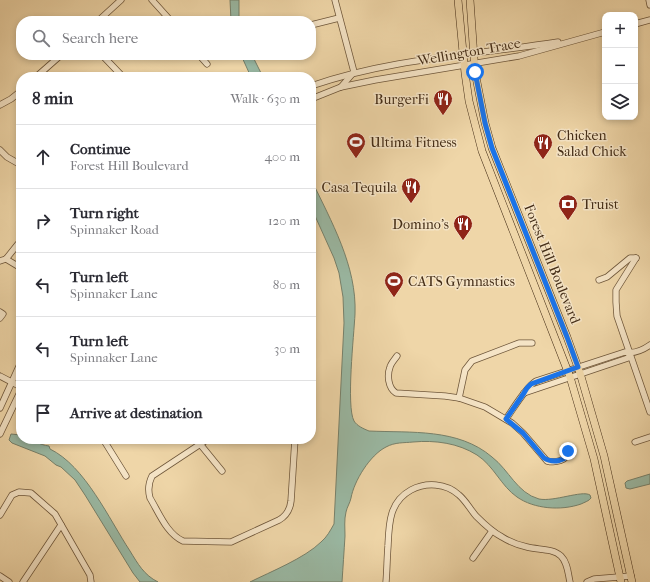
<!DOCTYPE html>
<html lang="en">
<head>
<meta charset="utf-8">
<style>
	body { margin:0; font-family:"IM FELL French Canon",serif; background:#f2f2f3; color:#2b2b33 }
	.controls { position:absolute; right:12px; top:12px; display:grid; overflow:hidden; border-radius:8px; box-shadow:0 2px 6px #0003 }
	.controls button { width:36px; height:36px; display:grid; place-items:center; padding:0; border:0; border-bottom:1px solid #e1e1e2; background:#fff; color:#2b2b33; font:20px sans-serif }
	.stop { position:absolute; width:12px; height:12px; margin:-9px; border:3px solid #1a73e8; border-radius:50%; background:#fff }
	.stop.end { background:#1a73e8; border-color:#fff; box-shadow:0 1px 4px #0008 }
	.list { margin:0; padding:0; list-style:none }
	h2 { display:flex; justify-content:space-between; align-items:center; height:52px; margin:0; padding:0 16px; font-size:17px }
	h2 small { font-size:13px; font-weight:400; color:#7c7c81 }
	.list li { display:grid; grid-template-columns:26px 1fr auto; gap:12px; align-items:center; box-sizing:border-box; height:64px; padding:0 16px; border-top:1px solid #e1e1e2 }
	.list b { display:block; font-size:15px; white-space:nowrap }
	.list p { margin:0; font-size:13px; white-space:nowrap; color:#7c7c81 }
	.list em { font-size:13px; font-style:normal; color:#7c7c81 }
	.icon { flex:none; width:22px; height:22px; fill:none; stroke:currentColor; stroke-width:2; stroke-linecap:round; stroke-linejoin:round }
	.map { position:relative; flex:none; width:650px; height:582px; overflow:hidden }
	.search { position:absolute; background:#fff; box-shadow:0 2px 6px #0003; left:16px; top:16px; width:300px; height:44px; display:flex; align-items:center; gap:10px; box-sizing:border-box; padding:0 14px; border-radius:16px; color:#7c7c81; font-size:15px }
	.panel { position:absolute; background:#fff; box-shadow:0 2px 6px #0003; left:16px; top:72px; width:300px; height:372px; border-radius:16px }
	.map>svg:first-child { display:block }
	.water { fill:#9ab9a4; stroke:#77816b }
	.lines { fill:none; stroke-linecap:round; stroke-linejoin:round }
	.minor-casing { stroke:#6e563a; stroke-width:7 }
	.major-casing { stroke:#432c16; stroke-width:8 }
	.minor { stroke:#f5e4c6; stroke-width:5.5 }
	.major { stroke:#efd6a8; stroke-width:7 }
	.route { stroke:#1a73e8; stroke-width:5 }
	.labels { text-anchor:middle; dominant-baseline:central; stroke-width:3; stroke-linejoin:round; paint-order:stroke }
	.street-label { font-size:14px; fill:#432c16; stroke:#f5e4c6 }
	.poi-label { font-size:14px; fill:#432c16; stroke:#f5e4c6; text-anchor:start }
</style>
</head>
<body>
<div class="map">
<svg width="650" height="582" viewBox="0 0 650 582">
	<rect width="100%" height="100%" fill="#efd6a8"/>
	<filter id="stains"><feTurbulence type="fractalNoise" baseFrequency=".005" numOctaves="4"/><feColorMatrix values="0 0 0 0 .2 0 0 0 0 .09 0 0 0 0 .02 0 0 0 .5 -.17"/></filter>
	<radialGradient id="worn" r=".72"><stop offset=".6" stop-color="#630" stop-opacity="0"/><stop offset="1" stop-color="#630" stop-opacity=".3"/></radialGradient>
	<g class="water">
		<polygon points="230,0 239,0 239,21 231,21"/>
		<polygon points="241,55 252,55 263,77 251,77"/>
		<path d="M311 179C331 221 357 266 355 314 354 335 346 406 354 421 357 426 364 429 369 431 411 433 458 428 492 457 509 470 517 493 539 499 554 502 582 490 590 495L591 498C589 501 585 502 581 504 561 511 534 509 517 497 501 486 494 466 477 455 458 443 435 440 413 442 404 443 395 442 386 447 370 455 354 481 351 498 350 503 347 507 346 512 344 520 345 528 345 536 344 552 343 567 342 582H250C270 572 305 558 321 542 327 537 330 531 334 524L344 323 343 297 339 273 334 258 311 207Z"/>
		<path d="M11 434 21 435V439C34 439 39 445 49 446L50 449C85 466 109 519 130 551 138 564 144 575 158 582H140L133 573 85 495 75 480 61 467 56 465 45 456 12 443 9 440Z"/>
		<polygon points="650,474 650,484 630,489 626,488 625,483 627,481"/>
	</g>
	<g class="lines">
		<defs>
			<g id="minor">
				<polyline points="152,0 171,21"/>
				<polyline points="335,0 354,72 341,87"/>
				<polyline points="649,0 650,5"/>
				<polyline points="98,21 121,0"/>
				<polyline points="635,24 650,20"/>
				<polyline points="311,25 339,18"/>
				<polyline points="102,55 123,77"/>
				<polyline points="199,55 207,64"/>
				<polyline points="36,77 61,55"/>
				<path d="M311 86C391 58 475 55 558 42"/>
				<polyline points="311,99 341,87 375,80 519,56 605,32"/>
				<polyline points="0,105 11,99 21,91"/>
				<polyline points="0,150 7,157 21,165"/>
				<polyline points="636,258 616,290 616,302 617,316 650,412"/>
				<polyline points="6,259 21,268"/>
				<polyline points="0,261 6,259 18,244 21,246"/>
				<polyline points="599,280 607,277 630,258 636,258"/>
				<polyline points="0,312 3,314 0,318"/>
				<path d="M397 356C395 359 391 363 390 367 387 375 388 388 396 393L445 396 459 398 485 407 512 423 523 433 547 461C555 463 568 461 568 451"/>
				<polyline points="0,376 21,387"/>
				<polyline points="524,393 628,358 631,353"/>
				<polyline points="459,398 465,370 472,361 519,343 532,343"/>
				<polyline points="0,408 21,362"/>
				<path d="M506 419C514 408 525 388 536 381L625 352C634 354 643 350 650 345"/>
				<polyline points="0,434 21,390"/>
				<polyline points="103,439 126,476"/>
				<path d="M208 439 152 476C148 484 148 491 150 498 159 513 167 534 183 541L231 542 279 520C286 516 290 510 291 501L295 439"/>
				<polyline points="635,442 650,437"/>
				<polyline points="200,444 222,471"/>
				<polyline points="0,515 12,495 19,492 31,493 55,514 90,575 91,582"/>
				<polyline points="473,558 492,531"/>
				<polyline points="0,576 9,582"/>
				<polyline points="23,582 61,525"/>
				<path d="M386 582C387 570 387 558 388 546 389 524 389 502 411 490 426 482 446 483 459 495 466 501 470 509 476 516 484 524 492 532 502 537 510 542 518 545 527 547 538 550 553 548 561 556 568 563 568 574 570 582"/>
				<polyline points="587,582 594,579 631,576"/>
			</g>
			<g id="major">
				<polyline points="458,0 465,73 469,101 482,151 570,377 594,459 621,582"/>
				<polyline points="470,0 475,72 485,123 492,148 567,337 580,373 604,456 632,582"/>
			</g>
		</defs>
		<use href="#minor" class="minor-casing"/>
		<use href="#major" class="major-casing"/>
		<use href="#minor" class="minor"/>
		<use href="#major" class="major"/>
	</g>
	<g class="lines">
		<path class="route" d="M475 72 485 123 492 148 567 337 578 367 531 384 527 388 524 393 506 419 523 433 544 458C552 463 568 462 568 451"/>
	</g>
	<defs>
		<symbol id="restaurant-pin" viewBox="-11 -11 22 30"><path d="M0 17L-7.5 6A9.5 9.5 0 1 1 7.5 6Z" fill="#8f2418" stroke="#f5e4c6"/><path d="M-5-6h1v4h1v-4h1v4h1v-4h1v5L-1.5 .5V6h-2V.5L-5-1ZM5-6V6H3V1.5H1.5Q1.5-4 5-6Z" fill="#fff"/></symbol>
		<symbol id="stadium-pin" viewBox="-11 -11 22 30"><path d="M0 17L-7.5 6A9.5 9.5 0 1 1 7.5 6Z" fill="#8f2418" stroke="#f5e4c6"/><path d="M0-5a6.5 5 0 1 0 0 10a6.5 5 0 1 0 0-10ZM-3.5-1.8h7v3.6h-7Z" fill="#fff"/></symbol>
		<symbol id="bank-pin" viewBox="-11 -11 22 30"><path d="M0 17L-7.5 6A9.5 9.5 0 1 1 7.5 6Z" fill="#8f2418" stroke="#f5e4c6"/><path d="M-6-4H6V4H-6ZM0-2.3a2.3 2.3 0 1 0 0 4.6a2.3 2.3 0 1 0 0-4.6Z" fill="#fff"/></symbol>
	</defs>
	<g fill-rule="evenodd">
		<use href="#restaurant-pin" x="432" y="88" width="22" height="30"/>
		<use href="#stadium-pin" x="345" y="131" width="22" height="30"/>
		<use href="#restaurant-pin" x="532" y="132" width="22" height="30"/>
		<use href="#restaurant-pin" x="400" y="176" width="22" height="30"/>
		<use href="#bank-pin" x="557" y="193" width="22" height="30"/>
		<use href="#restaurant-pin" x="452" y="213" width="22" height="30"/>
		<use href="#stadium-pin" x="383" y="270" width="22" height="30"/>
	</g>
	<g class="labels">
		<g class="street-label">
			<text transform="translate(469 52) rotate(-10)">Wellington Trace</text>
			<text transform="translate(552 264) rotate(68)">Forest Hill Boulevard</text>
		</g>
		<g class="poi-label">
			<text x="429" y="99" text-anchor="end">BurgerFi</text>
			<text x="557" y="135">Chicken<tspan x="557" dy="16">Salad Chick</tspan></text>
			<text x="370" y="142">Ultima Fitness</text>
			<text x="397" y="187" text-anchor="end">Casa Tequila</text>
			<text x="582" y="204">Truist</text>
			<text x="449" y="224" text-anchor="end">Domino's</text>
			<text x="408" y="281">CATS Gymnastics</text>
		</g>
	</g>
	<rect width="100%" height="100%" filter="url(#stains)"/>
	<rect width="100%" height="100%" fill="url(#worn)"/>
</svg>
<div class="controls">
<button>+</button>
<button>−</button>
<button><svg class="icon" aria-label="layers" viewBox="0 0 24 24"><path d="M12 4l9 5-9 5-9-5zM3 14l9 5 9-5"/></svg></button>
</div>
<div class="stop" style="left:475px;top:72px"></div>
<div class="stop end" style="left:568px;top:451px"></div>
<div class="search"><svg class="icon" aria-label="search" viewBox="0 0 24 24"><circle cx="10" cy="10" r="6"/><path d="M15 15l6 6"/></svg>Search here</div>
<section class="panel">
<h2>8 min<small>Walk · 630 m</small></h2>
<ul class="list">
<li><svg class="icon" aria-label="ahead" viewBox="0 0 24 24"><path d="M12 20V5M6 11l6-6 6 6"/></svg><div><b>Continue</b><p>Forest Hill Boulevard</p></div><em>400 m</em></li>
<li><svg class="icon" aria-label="right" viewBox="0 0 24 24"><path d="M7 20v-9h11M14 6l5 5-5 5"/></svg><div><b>Turn right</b><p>Spinnaker Road</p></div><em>120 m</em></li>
<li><svg class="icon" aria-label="left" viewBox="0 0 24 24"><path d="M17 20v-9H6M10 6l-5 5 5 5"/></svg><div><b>Turn left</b><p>Spinnaker Lane</p></div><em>80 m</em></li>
<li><svg class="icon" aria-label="left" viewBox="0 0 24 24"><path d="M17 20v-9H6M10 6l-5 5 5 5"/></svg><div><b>Turn left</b><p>Spinnaker Lane</p></div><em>30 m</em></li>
<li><svg class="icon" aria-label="arrive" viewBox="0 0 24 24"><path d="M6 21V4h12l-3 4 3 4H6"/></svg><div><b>Arrive at destination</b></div></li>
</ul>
</section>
</div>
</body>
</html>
